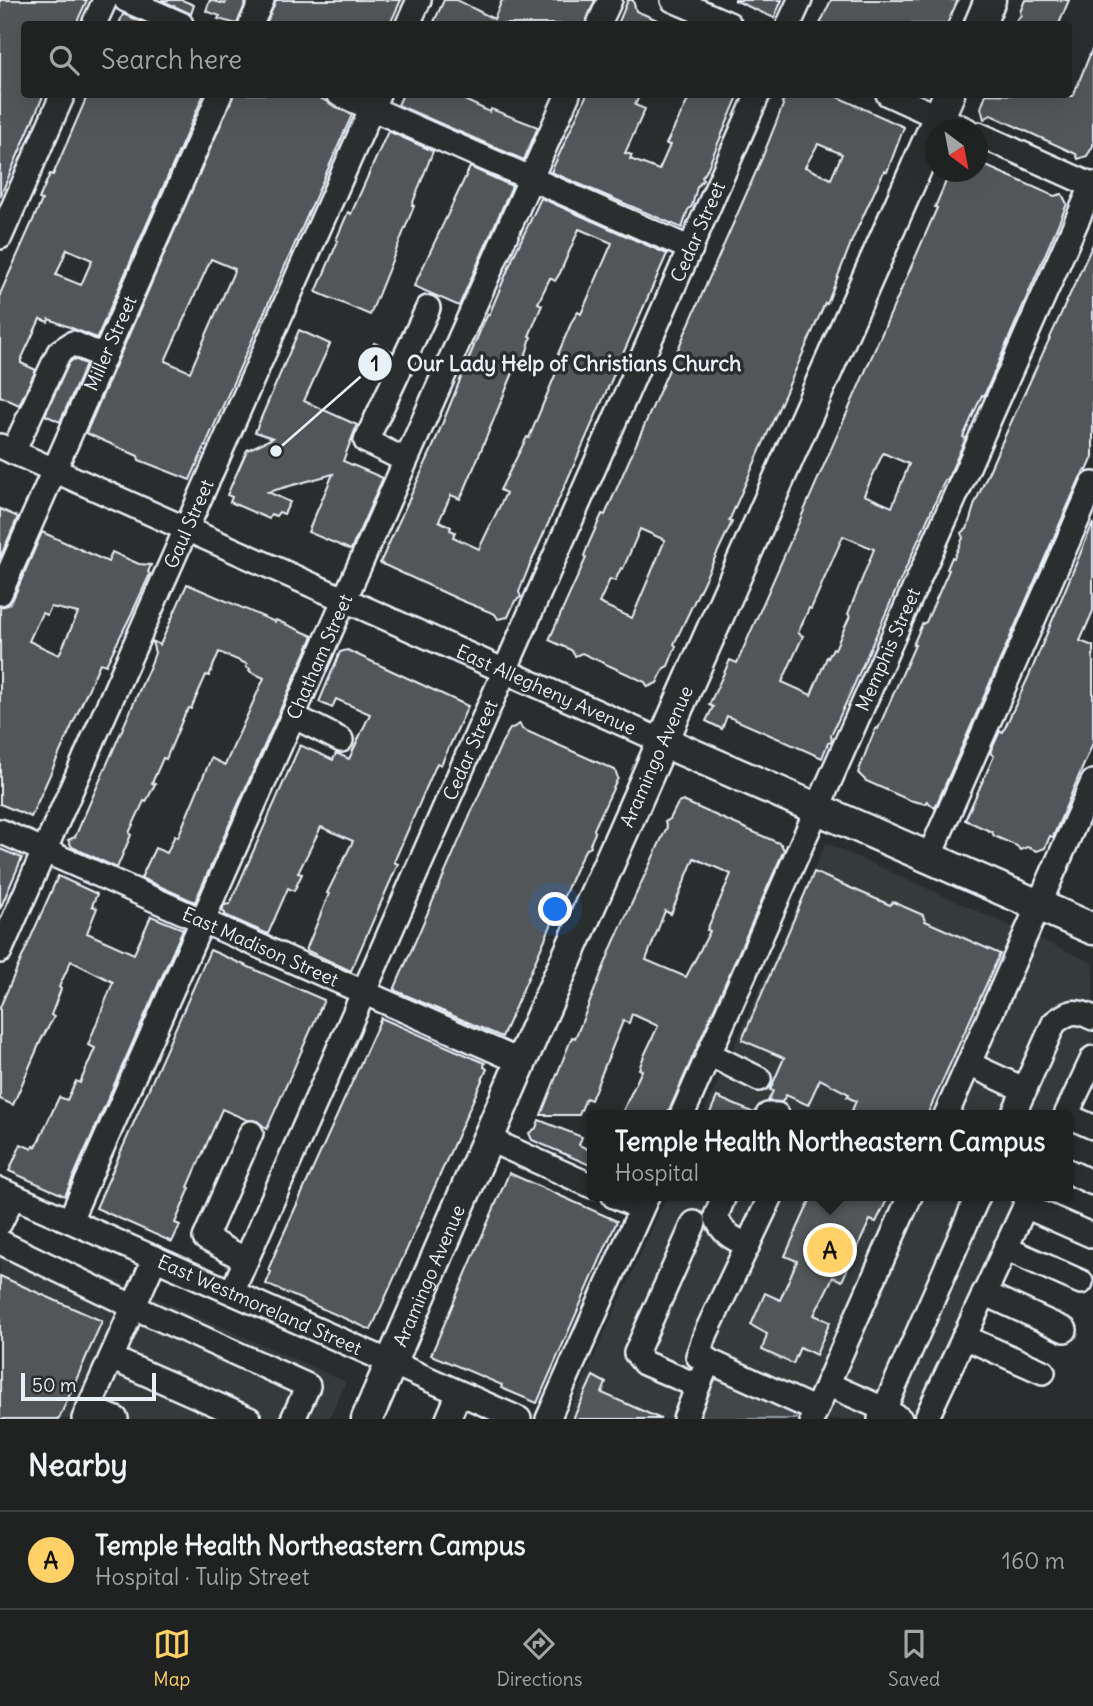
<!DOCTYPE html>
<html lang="en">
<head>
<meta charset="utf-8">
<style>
	body { margin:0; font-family:Delius,sans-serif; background:#2d2f2f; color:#f1f3f6 }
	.compass { position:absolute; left:925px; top:119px; width:63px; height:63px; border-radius:50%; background:#202222; box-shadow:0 7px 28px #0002; rotate:148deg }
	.scale { position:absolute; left:21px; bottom:18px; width:135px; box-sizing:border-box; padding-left:7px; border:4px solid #e8f1f8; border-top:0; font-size:19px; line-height:24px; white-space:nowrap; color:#e8f1f8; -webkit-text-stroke:5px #2a2d2e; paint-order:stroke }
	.you { position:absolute; left:556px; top:910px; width:24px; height:24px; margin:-18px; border:5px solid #fff; border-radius:50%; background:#1a73e8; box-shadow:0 0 0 10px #1a73e833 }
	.badge { display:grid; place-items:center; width:46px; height:46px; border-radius:50%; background:#ffd166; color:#111; font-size:23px; font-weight:700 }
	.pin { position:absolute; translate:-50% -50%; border:4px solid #fff; box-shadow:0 2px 7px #0006 }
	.popup { position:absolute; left:587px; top:1110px; width:486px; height:91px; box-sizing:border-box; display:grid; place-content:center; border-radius:7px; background:#202222; filter:drop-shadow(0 2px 5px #0005); font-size:23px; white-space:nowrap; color:#a2a4a5 }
	.popup b { font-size:26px; color:#f1f3f6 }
	.popup::after { content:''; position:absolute; left:50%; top:100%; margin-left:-14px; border:14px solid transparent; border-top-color:#202222 }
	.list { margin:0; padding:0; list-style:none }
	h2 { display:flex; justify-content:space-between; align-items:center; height:91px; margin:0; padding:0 28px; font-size:30px }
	h2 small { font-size:23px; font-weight:400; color:#a2a4a5 }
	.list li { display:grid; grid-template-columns:46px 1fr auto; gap:21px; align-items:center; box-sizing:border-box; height:98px; padding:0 28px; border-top:2px solid #3d3f40 }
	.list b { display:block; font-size:26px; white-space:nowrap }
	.list p { margin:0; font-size:23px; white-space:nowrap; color:#a2a4a5 }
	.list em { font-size:23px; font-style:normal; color:#a2a4a5 }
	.icon { flex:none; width:38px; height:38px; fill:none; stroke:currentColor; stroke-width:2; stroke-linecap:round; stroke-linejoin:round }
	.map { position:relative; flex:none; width:1093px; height:1419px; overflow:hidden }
	.search { position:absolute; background:#202222; box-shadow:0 7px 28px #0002; left:21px; right:21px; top:21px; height:77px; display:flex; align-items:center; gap:18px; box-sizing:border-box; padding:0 24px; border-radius:7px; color:#a2a4a5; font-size:26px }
	.sheet { height:189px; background:#202222 }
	nav { display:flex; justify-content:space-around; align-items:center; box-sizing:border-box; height:98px; border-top:2px solid #3d3f40; background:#202222; font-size:19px; color:#a2a4a5 }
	nav a { display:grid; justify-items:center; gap:4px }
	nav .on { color:#ffd166 }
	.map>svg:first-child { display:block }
	.built { fill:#363a3b }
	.green { fill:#424648; stroke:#959ca0; stroke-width:2 }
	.building { fill:#535759; stroke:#e8f1f8; stroke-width:2; fill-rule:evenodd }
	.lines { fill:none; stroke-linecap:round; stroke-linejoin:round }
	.minor-casing { stroke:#e8f1f8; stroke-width:28 }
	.major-casing { stroke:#e8f1f8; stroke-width:35 }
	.minor { stroke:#2a2d2e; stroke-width:23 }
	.major { stroke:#2a2d2e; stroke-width:30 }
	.labels { text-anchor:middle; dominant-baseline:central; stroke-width:7; stroke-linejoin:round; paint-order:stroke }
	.street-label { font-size:19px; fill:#e8f1f8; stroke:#2a2d2e }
	.leader { fill:none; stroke:#e8f1f8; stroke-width:2.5 }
	.callout-dot { fill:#e8f1f8; stroke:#2a2d2e; stroke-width:2.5 }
	.mark-label { font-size:21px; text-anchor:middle; font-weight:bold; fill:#111 }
	.callout-label { font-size:21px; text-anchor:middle; font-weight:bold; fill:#e8f1f8; stroke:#2a2d2e; stroke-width:7; stroke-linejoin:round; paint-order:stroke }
</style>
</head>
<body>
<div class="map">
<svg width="1093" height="1419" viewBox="0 0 1093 1419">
	<rect width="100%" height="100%" fill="#2a2d2e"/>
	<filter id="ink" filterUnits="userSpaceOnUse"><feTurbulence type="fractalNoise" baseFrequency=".0143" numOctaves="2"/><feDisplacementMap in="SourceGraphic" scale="14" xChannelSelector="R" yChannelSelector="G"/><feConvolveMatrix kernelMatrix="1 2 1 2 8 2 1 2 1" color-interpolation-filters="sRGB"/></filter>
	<g filter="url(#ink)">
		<g class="built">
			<polygon points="826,843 1093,963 1093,1082 1068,1137 1068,1115 703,1115"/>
			<polygon points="667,1196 1042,1196 941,1419 566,1419"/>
			<polygon points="0,1229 346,1382 329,1419 0,1419"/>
		</g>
		<polygon class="green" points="719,1379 797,1415 796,1419 694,1419 711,1381"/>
		<g class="building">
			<polygon points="0,0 87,0 76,24 24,24 24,94 44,94 0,197"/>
			<polygon points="161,0 182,0 194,5 191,14"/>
			<polygon points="210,0 225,4 227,0 247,0 237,24 218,19 220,16 206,11"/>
			<polygon points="276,0 401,0 390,24 266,24"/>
			<polygon points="444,0 457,0 494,19 502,0 595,0 585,24 433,24"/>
			<polygon points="628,0 633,0 636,11 667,24 618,24"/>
			<polygon points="734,0 782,0 774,18"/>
			<polygon points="831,0 958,0 947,24 820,24"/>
			<polygon points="1025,0 1069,0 1059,24 1014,24 1021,15 1020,12"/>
			<polygon points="123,14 147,24 119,24"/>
			<polygon points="1093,47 1093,146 1087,156 1078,159 1076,154 991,115 984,119 981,108 986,94 1073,96"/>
			<path d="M88 94H204L97 338 49 319 48 322 40 319 21 360V363L36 370 19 405 0 396V294L42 200 39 199 45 185 50 174 53 175ZM67 249 92 260 81 285 56 275Z"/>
			<path d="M234 94H313L352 115 190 480 139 460 138 456 86 433ZM211 259 235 269 190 372 165 361Z"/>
			<polygon points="403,94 452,94 490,112 491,109 538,127 524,160 398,105"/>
			<polygon points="587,94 640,94 635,105 645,109 625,153 632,155 630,159 659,170 670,145 666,144 691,94 739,94 706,172 702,176 703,180 697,187 692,206 688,210 682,228 551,172"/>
			<path d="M789 94H831L904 127 887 172 884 171 853 238 827 304 825 303 729 521 732 522 674 644 676 646 668 666 664 668 657 683 648 687 645 682 582 653 575 656 571 650 549 640 586 558 584 556 589 543 602 514 605 515 762 158 783 105 782 102ZM818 144 842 154 831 179 805 167ZM640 529 665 540 632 618 599 603 610 579 615 581 621 568 623 569Z"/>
			<polygon points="388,131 433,151 412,205 414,206 370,315 316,292 338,241 336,240 348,212 351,214"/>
			<path d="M977 162 1054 196 1062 194 1067 204 984 396 982 395 963 437 966 438 947 480H945L846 703 831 735 832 742 828 743 822 758 727 716 722 729 706 721 713 707 709 705 730 660 737 663 937 208 935 207 950 172H977ZM883 453 909 464 892 507 864 495ZM843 536 874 549 848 614 850 616 835 649 833 648 828 658 827 657 811 695 782 682 803 636 798 633 809 608 811 609Z"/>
			<polygon points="470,167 512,186 459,306 414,286"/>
			<path d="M541 198 667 254 529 567 519 592 521 597 515 601 508 617 498 619 495 614 458 599 380 563 432 449 482 326 488 314 489 315 514 255ZM579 229 612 243 581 314 578 312 572 321 558 354 563 356 529 438 527 437 500 490 506 493 479 549 453 537 455 532 450 530 451 527 439 521 451 495 460 499 465 489 510 380 516 366 520 368 527 351 531 337 529 336 542 305 538 303 550 278 555 281 560 273Z"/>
			<polygon points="1093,244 1093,457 1087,471 1085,470 1080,478 935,808 927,801 926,804 909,800 866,781 858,773 869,744 876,728 878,729 915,645 913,645 922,624 926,622 949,570 947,569 952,557 954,558 963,538 961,533 967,529 975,503 997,453"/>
			<polygon points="299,330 330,344 304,401 357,425 343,461 383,478 351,550 308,532 333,474 268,492 290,502 284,514 279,512 276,516 271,514 269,519 230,502 232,497 227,495 247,450 273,438 255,432"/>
			<polygon points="374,343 392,351 381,376 364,368"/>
			<polygon points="74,359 86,364 60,422 45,415 69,363"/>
			<polygon points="0,509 18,517 0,558"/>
			<polygon points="1093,523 1093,611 1080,641 1093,646 1093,743 1053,837 1050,836 1045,848 1037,851 1027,847 1020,850 1017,846 994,836 992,832 965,820 994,756 990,753 1000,731 1003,732 1032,669"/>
			<path d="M42 532 108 562 112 552 139 564 151 565 148 572 150 574 133 611 106 665 100 663 31 817 0 804V607L8 605 13 599ZM51 607 78 613 59 655 29 641 42 613 47 615Z"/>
			<polygon points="187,584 275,622 276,620 313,636 195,902 141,878 155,848 167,853 175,835 178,837 211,758 225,765 264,678 249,671 250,669 246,667 247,664 219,652 209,676 206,675 191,709 189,708 184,716 166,759 163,758 152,783 155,784 146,802 144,801 129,833 131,835 117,868 72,847 68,840 75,837 150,666 155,653 152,641 160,645"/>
			<polygon points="347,650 468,706 441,765 437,763 394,862 398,864 351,971 306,950 329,894 327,893 353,841 321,827 298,873 302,874 294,891 288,888 268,934 225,915 225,913 222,911 224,905 230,904 300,745 333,760 336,753 349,759 370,714 336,699 332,708 319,702 340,652"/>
			<polygon points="520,724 522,729 615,770 618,778 594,829 595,833 590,844 591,847 585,850 578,864 502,1037 394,990 502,742 510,729"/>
			<path d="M683 801 781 844 784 850 672 1104 666 1115H621L642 1070 639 1069 644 1056 658 1026 632 1014 629 1023 623 1021 591 1100 586 1098 579 1115H541L572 1037 575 1038 579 1029 613 944 667 827 665 822 670 819 678 803ZM694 858 731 874 707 930 710 931 686 977 646 960 665 911 671 914Z"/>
			<polygon points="0,849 22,858 0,909"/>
			<polygon points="814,872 890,905 893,902 923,915 925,921 1000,954 927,1115 850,1115 856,1101 847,1097 849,1094 820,1079 808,1105 786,1095 782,1102 768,1101 773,1091 770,1090 784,1058 742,1040"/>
			<polygon points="58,876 97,894 92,906 97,908 87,933 134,954 151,916 183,929 65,1196 9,1171 21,1144 32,1149 33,1146 36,1147 59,1097 67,1100 76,1081 80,1083 95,1048 88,1045 113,982 71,961 59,987 61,989 51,1015 54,1017 41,1040 13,1105 0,1099 0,1007"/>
			<polygon points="210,950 324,1000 267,1129 257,1121 247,1120 222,1109 188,1187 190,1188 175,1223 180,1225 172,1242 96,1208"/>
			<polygon points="381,1018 485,1063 484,1067 487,1069 371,1330 266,1284 271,1272 268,1270 279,1244"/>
			<polygon points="717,1097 754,1113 754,1115 709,1115"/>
			<polygon points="539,1120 582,1137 579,1145 592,1151 592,1166 532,1140 529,1133 536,1128"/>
			<polygon points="509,1173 617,1221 537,1403 501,1388 502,1385 431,1355"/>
			<polygon points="812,1196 889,1196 876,1222 870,1220 842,1281 833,1277 814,1315 830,1322 816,1355 800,1347 793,1364 762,1350 767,1334 751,1325 765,1293 780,1300 797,1261 785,1256"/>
			<polygon points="0,1276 102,1321 59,1419 0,1419"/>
			<polygon points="593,1376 606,1383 602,1393 661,1419 573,1419"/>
		</g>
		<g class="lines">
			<defs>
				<g id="minor">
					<polyline points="126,0 181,24"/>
					<polyline points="673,0 729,24"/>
					<polyline points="94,24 105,0"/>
					<polyline points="251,24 262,0"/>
					<polyline points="408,24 419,0"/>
					<polyline points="599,24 610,0"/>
					<polyline points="789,24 800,0"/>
					<polyline points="339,94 691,249"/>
					<polyline points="888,94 967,130"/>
					<polyline points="978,134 1093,186"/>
					<polyline points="0,237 63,94"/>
					<path id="s1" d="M0 446 664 742"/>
					<polyline points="13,452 59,352 73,343 104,357"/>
					<polyline points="405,460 366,441 428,308"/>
					<path id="s2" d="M0 593 220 94"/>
					<polyline points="293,716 341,740"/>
					<path id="s3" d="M0 831 521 1062"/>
					<polyline points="929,857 1093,484"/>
					<path id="s4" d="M0 951 378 94"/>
					<polyline points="709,1054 759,1079"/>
					<polyline points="969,1064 1025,1090"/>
					<path id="s5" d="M682 1115 1093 184"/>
					<polyline points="768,1115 777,1115"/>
					<polyline points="946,1115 1093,782"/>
					<path d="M1013 1115 1054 1023C1069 1011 1076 1009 1093 1018"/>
					<polyline points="1066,1115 1093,1058"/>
					<polyline points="1068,1116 1093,1127"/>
					<polyline points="488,1139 592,1186"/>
					<polyline points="1068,1171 1093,1183"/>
					<path id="s6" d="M0 1190 519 1419"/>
					<polyline points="614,1196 641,1208"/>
					<path d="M724 1196 716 1216C722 1233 731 1238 748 1245"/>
					<polyline points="771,1196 706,1333 698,1356 816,1410"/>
					<polyline points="1025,1206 1093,1236"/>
					<path id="s7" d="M70 1220 568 94"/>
					<polyline points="0,1223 13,1196"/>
					<polyline points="694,1223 636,1353 644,1363 698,1386 709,1360"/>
					<polyline points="0,1242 134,1307 308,1386 293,1419"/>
					<polyline points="1005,1248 1081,1282"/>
					<polyline points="246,1260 205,1238 251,1133"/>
					<path id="s8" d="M232 1292 758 94"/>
					<polyline points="984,1293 1065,1330"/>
					<polyline points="964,1337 1043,1372"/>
					<polyline points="111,1358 249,1419"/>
					<polyline points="827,1384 884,1409 900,1419"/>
					<polyline points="89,1408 116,1419"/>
					<polyline points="84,1419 155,1258"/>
					<polyline points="448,1419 459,1393"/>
					<polyline points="548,1419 647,1196"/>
					<polyline points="685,1419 698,1386"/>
					<polyline points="812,1419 910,1196"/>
					<polyline points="880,1419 978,1196"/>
					<polyline points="926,1419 1030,1196"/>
				</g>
				<g id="major">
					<polyline points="980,24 990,0"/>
					<polyline points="664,742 1093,929"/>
					<path id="s9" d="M367 1419 521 1062 949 94"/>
				</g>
			</defs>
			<use href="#minor" class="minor-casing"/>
			<use href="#major" class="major-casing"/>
			<use href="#minor" class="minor"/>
			<use href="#major" class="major"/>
		</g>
	</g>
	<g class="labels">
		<g class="street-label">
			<text stroke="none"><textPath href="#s8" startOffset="1158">Cedar Street</textPath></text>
			<text stroke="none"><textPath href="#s2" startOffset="273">Miller Street</textPath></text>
			<text stroke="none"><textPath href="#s4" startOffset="467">Gaul Street</textPath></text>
			<text stroke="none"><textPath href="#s5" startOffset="509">Memphis Street</textPath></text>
			<text stroke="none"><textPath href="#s7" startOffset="616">Chatham Street</textPath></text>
			<text stroke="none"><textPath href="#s1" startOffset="598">East Allegheny Avenue</textPath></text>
			<text stroke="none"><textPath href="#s8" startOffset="592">Cedar Street</textPath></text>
			<text stroke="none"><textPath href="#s9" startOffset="723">Aramingo Avenue</textPath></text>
			<text stroke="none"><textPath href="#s3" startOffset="285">East Madison Street</textPath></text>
			<text stroke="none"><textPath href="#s9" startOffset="156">Aramingo Avenue</textPath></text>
			<text stroke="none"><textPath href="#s6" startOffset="284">East Westmoreland Street</textPath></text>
		</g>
	</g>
	<path class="leader" d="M276 451L375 364"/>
	<g class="callout-dot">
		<circle cx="276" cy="451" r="7"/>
		<circle cx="375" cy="364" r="18"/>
	</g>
	<g class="mark-label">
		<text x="375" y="371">1</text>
	</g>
	<g class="callout-label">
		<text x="574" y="371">Our Lady Help of Christians Church</text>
	</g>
</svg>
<svg class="compass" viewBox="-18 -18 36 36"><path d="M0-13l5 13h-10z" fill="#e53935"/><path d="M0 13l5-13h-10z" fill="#a2a4a5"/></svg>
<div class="scale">50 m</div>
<div class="you"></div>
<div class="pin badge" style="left:830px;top:1250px">A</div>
<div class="popup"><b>Temple Health Northeastern Campus</b>Hospital</div>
<div class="search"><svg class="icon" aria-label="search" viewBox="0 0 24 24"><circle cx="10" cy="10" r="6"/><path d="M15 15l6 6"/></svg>Search here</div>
</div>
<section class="sheet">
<h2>Nearby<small></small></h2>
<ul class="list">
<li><span class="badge">A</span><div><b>Temple Health Northeastern Campus</b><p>Hospital · Tulip Street</p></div><em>160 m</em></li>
</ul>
</section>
<nav>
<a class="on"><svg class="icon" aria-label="map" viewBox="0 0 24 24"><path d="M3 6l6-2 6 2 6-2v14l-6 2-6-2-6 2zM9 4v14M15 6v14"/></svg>Map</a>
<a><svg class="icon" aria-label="directions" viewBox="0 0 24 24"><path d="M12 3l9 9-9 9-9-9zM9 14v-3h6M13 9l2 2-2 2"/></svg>Directions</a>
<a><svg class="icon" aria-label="saved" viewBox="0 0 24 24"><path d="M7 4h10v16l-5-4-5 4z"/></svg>Saved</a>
</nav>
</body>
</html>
